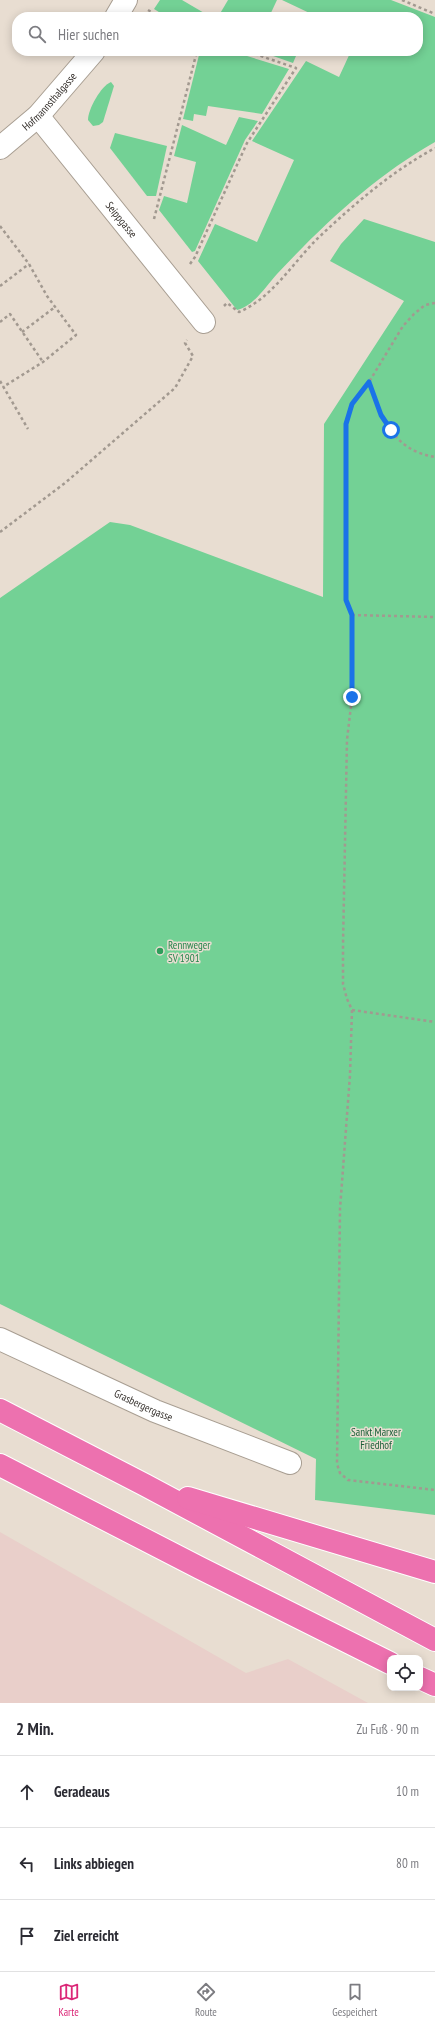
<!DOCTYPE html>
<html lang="de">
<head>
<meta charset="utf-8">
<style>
	body { margin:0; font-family:"PT Sans Narrow",sans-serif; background:#f7f7f7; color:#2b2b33 }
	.controls { position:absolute; right:12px; bottom:12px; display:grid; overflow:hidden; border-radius:8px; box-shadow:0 2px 10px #0003 }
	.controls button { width:36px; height:36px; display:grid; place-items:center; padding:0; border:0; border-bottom:1px solid #e1e1e2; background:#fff; color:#2b2b33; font:20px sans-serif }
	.stop { position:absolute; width:12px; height:12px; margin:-9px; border:3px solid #1a73e8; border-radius:50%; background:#fff }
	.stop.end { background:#1a73e8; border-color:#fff; box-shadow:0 1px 4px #0008 }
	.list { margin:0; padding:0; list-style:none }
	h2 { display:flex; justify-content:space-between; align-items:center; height:52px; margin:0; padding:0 16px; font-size:17px }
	h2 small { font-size:13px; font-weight:400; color:#7c7c81 }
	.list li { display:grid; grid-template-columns:26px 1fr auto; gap:12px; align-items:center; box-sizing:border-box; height:72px; padding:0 16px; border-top:1px solid #e1e1e2 }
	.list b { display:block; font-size:15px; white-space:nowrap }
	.list em { font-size:13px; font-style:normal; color:#7c7c81 }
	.icon { flex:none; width:22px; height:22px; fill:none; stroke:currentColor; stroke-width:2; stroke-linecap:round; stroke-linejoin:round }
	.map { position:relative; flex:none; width:435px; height:1703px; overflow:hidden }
	.search { position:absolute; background:#fff; box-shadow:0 2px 10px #0003; left:12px; right:12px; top:12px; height:44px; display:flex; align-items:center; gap:10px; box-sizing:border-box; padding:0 14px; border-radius:16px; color:#7c7c81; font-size:15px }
	.sheet { height:268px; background:#fff }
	nav { display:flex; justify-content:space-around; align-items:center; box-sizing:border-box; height:56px; border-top:1px solid #e1e1e2; background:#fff; font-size:11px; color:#7c7c81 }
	nav a { display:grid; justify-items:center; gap:2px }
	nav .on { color:#db2777 }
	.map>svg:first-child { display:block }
	.industrial { fill:#e9cfca }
	.green { fill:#73d195 }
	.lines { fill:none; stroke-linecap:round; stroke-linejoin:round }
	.minor-casing { stroke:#a89e92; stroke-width:24 }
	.motorway-casing { stroke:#fff; stroke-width:24 }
	.path { stroke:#a29990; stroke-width:2.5; stroke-dasharray:3 3; stroke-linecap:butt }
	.minor { stroke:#fff; stroke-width:22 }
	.motorway { stroke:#ed71af; stroke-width:22 }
	.route { stroke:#1a73e8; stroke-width:5 }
	.leisure-dot { fill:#2e9e5b; stroke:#e8ddd1; stroke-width:1.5 }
	.labels { text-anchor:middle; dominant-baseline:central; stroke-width:3; stroke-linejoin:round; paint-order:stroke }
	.street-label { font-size:11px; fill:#332e2a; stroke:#e8ddd1 }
	.leisure-label { font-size:11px; fill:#27864d; stroke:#e8ddd1; text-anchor:start }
	.park-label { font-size:11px; fill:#1a5f38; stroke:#e8ddd1 }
</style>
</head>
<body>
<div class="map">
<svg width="435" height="1703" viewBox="0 0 435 1703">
	<rect width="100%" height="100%" fill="#e8ddd1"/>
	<polygon class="industrial" points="0,1532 246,1673 288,1659 368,1703 0,1703"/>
	<g class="green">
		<polygon points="160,0 182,0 211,17 167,17 154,9"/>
		<polygon points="228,0 277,0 269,17 218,17"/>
		<path d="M282 0H391L435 17V142C375 176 324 224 277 274 266 286 254 306 237 310L198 261 215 224 257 242 294 160 252 141 306 61 339 77 351 51H418V17H318Z"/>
		<polygon points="200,51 231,51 289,69 262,114 208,106 206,116 194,114 193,121 183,119"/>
		<polygon points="259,51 285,51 296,56 293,63"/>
		<path d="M111 82 114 86 103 122 99 125 93 126 88 120C88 109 101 86 111 82Z"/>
		<polygon points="239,117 258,121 245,140 195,251 192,252 159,210 164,196 187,203 196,162 174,156 182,125 226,145"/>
		<polygon points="115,133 167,146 156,196 147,196 110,148"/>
		<polygon points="364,219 435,242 435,1515 315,1500 316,1459 0,1304 0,598 110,522 130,525 323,597 324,424 404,301 330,261 341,244"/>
	</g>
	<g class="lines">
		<defs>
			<g id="minor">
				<polyline points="116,17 126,0"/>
				<path id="s1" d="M38 116 204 322"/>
				<path id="s2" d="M0 148 38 116 94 51"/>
				<path id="s3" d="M0 1339 155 1411 290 1463"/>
			</g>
			<g id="motorway">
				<polyline points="0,1410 145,1485 435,1640"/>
				<polyline points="0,1465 200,1568 390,1663"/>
				<polyline points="188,1498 435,1572"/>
				<polyline points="420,1678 435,1685"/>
			</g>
		</defs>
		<use href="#minor" class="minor-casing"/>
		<use href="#motorway" class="motorway-casing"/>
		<g class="path">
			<polyline points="402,0 435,14"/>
			<polyline points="148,10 160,17"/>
			<polyline points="154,219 197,51"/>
			<polyline points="0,226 29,264 47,296 76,335 43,362 3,387"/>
			<polyline points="190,264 195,257 247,143 296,68 246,51"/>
			<polyline points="0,286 29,264"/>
			<polyline points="435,303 425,305 414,314 403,326 369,382 352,404 346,424 346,600 352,615 352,697 347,740 343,945 343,984 347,999 352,1010 435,1022"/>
			<path d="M224 306 227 303 239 312C272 298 292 264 317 239 353 205 391 172 435 148"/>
			<polyline points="0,322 10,314 43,362"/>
			<polyline points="22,332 55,307"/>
			<polyline points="0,381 28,429"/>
			<path d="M369 382C383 418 392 450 435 457"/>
			<polyline points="0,532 65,483 175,388 193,356 185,343 187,340"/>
			<polyline points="352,615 435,617"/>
			<polyline points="352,1010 350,1075 340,1209 337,1464 340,1473 348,1480 435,1490"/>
		</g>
		<use href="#minor" class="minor"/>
		<use href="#motorway" class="motorway"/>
	</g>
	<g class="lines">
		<polyline class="route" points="352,697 352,615 346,600 346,424 352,404 369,382 381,415 391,430"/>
	</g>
	<circle class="leisure-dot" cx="160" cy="951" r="4"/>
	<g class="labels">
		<g class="street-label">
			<text stroke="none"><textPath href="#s2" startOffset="68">Hofmannsthalgasse</textPath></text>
			<text stroke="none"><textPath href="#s1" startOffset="133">Seippgasse</textPath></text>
			<text stroke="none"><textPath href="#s3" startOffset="158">Grasbergergasse</textPath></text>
		</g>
		<g class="leisure-label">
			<text x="168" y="945">Rennweger<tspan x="168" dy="13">SV 1901</tspan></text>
		</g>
		<g class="park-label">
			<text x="376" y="1432">Sankt Marxer<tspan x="376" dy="13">Friedhof</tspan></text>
		</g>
	</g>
</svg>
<div class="controls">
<button><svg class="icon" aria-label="locate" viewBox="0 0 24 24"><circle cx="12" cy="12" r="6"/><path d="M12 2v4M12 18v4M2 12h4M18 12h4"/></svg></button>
</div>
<div class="stop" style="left:391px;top:430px"></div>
<div class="stop end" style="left:352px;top:697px"></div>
<div class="search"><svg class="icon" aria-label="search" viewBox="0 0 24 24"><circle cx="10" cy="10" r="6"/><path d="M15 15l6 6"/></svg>Hier suchen</div>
</div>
<section class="sheet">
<h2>2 Min.<small>Zu Fuß · 90 m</small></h2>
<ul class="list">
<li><svg class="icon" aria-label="ahead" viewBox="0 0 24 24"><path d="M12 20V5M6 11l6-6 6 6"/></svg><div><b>Geradeaus</b></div><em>10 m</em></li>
<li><svg class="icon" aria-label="left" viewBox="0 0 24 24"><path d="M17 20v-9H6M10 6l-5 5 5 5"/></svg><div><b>Links abbiegen</b></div><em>80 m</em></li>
<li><svg class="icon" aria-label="arrive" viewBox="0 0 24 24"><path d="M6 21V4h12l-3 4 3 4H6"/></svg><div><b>Ziel erreicht</b></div></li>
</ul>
</section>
<nav>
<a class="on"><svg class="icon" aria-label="map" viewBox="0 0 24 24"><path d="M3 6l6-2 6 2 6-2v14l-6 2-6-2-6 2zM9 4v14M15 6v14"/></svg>Karte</a>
<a><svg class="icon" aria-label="directions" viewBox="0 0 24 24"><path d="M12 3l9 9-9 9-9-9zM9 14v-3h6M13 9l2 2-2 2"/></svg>Route</a>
<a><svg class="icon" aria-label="saved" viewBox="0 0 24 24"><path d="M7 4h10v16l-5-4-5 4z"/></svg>Gespeichert</a>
</nav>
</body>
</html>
